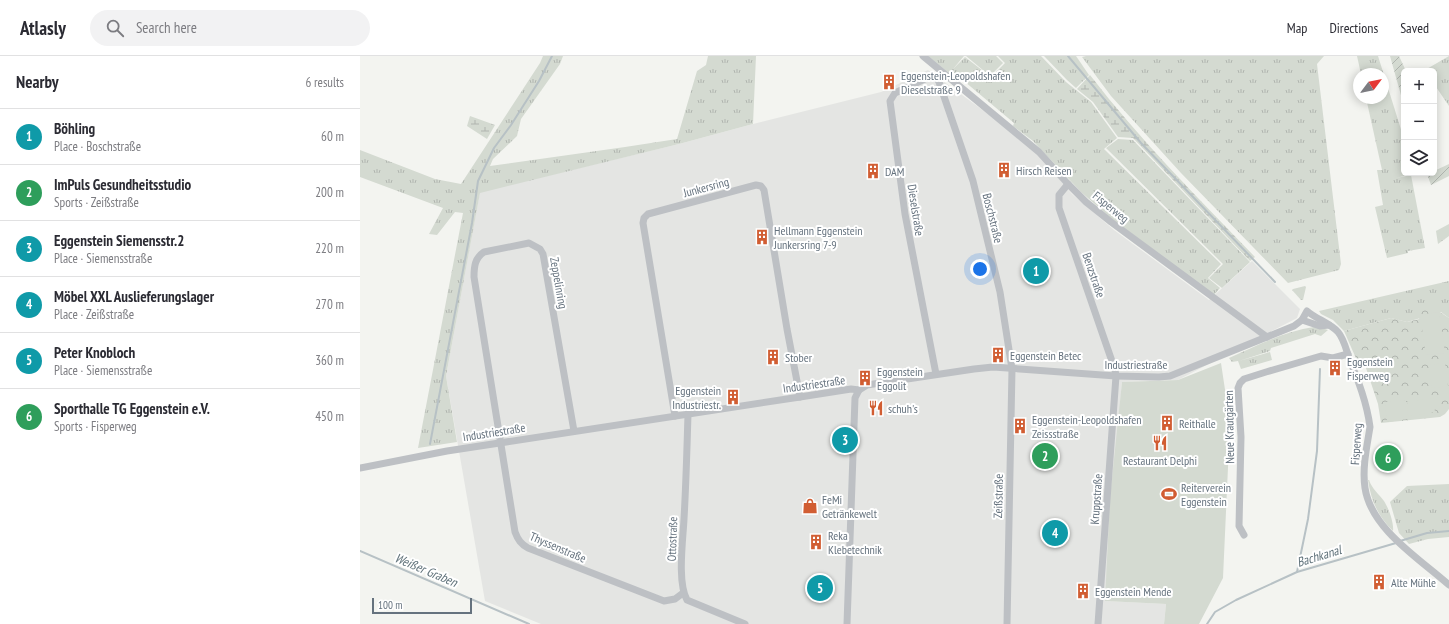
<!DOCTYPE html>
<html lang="en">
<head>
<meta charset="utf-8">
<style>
	body { margin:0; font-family:"PT Sans Narrow",sans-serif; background:#f2f2f3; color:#2b2b33 }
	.controls { position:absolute; right:12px; top:12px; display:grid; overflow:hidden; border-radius:6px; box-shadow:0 2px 10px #0003 }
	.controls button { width:36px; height:36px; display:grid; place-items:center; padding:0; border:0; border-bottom:1px solid #e1e1e2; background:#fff; color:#2b2b33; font:20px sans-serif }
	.compass { position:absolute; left:993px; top:12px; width:36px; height:36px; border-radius:50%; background:#fff; box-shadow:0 2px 10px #0003; rotate:58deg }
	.scale { position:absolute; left:12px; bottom:10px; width:100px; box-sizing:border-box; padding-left:4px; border:2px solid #65727e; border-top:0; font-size:11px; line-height:14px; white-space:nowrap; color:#65727e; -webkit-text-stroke:3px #fff; paint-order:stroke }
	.you { position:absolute; left:620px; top:213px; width:14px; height:14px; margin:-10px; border:3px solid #fff; border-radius:50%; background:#1a73e8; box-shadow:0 0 0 6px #1a73e833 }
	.badge { display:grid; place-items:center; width:26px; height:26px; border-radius:50%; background:#0b8043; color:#fff; font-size:13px; font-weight:700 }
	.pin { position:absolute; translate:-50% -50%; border:2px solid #fff; box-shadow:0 1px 4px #0006 }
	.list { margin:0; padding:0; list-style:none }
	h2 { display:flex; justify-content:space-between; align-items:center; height:52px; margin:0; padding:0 16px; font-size:17px }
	h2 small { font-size:13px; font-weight:400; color:#7c7c81 }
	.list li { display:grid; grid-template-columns:26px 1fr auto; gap:12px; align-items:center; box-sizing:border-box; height:56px; padding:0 16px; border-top:1px solid #e1e1e2 }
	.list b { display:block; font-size:15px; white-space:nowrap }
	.list p { margin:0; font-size:13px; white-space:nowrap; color:#7c7c81 }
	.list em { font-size:13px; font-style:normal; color:#7c7c81 }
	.icon { flex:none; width:22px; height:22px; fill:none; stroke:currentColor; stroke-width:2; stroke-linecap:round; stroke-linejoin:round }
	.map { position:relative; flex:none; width:1089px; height:568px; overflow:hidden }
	header { display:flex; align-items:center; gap:24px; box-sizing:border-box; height:56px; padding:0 20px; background:#fff; border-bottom:1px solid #e1e1e2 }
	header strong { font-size:19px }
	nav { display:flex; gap:22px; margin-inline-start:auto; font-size:14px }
	.search { width:280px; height:36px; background:#f2f2f3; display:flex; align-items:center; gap:10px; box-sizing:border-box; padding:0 14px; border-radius:22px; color:#7c7c81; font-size:15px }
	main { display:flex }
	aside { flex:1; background:#fff }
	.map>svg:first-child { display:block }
	.built { fill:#e4e5e3 }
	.grass { fill:url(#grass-tufts) }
	.forest { fill:url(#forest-crowns) }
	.wetland { fill:url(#wetland-marsh) }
	.garden { fill:url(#garden-furrows) }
	.pitch { fill:#d4dad1 }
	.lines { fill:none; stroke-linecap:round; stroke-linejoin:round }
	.stream { stroke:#b7c1c5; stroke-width:2 }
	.minor { stroke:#bdc0c4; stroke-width:7 }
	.labels { text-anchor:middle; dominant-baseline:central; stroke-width:4; stroke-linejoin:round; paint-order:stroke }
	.poi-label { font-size:12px; fill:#65727e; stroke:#fff; text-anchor:start }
	.street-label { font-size:12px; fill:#65727e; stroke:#fff }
	.water-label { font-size:13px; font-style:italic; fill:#61737b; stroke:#fff }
</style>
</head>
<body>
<header>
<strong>Atlasly</strong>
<div class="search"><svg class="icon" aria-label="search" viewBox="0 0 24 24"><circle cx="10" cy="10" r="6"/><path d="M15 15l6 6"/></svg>Search here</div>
<nav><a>Map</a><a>Directions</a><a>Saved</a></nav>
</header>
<main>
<aside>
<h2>Nearby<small>6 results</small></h2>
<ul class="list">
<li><span class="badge" style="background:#0f9aa8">1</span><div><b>Böhling</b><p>Place · Boschstraße</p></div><em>60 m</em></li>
<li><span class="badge" style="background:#2e9e5b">2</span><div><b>ImPuls Gesundheitsstudio</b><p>Sports · Zeißstraße</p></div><em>200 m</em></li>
<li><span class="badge" style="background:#0f9aa8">3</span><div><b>Eggenstein Siemensstr.2</b><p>Place · Siemensstraße</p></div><em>220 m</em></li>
<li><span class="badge" style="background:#0f9aa8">4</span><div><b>Möbel XXL Auslieferungslager</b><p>Place · Zeißstraße</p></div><em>270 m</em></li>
<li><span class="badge" style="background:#0f9aa8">5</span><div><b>Peter Knobloch</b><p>Place · Siemensstraße</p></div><em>360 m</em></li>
<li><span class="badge" style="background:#2e9e5b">6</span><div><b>Sporthalle TG Eggenstein e.V.</b><p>Sports · Fisperweg</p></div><em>450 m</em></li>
</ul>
</aside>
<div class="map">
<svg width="1089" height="568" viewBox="0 0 1089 568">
	<defs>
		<pattern id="grass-tufts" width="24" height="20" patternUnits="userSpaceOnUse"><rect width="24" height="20" fill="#d4dad1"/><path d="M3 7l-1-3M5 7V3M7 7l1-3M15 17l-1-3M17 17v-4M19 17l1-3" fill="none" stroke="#b0b5af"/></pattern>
		<pattern id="forest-crowns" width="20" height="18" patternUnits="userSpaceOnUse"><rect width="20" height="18" fill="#d4dad1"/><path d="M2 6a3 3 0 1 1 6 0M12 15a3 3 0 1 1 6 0" fill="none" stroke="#b0b5af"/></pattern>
		<pattern id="wetland-marsh" width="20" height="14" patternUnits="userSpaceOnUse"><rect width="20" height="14" fill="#d4dad1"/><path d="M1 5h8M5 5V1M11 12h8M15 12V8" fill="none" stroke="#b0b5af"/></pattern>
		<pattern id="garden-furrows" width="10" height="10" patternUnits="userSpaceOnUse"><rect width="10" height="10" fill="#d4dad1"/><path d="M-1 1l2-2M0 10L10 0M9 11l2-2" fill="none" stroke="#b0b5af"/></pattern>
	</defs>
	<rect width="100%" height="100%" fill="#f3f4f0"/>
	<polygon class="built" points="568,14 628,58 679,100 712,138 754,174 849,244 892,205 940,253 937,262 818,324 762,326 745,545 806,548 804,568 181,568 125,545 86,320 120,136 319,88 393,68 521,36"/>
	<g class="grass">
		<polygon points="183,0 203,0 200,8 161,63 157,80 133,103 130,110 265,91 317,83 337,15 346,9 348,0 396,0 393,68 319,88 120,137 86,320 97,386 58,392 103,157 95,156 77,179 69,178 83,152 0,121 0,94 75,123 101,128 180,7"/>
		<polygon points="568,0 604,0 593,13 605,1 631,21 645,7 638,0 681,0 706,26 731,46 757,82 744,93 861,208 848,222 860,232 854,239 752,163 721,136 673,85 653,70 654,67 592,15 589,17"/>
		<polygon points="606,0 636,0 643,7 630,20"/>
		<polygon points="684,0 716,0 729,19 716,32 707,24"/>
		<polygon points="726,0 964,0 957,8 981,208 979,214 928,227 821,117 751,40 722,1"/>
		<polygon points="997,0 1018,0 1044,83 1044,117 1052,117 1052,118 1036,122 1051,119 1065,192 1048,195 1048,197 1027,202 1015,151 1023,149 1017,114 1022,114 1006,42 1023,42 1023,18 1001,18"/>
		<polygon points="1089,0 1089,50 1074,28 1074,15 1066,15 1065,14"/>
		<polygon points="758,83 773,84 890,206 862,232 849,222 863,208 746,92"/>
		<polygon points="1089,168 1089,180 1078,188 1076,175"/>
		<polygon points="1089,225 1089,262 1081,256 1047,266 1031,262 984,275 973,264 961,258 959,255"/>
		<polygon points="945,230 946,231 943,244 941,244 932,234 933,233"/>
		<path d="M954 271 962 272 968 274 961 280 955 278 911 292 910 295 879 305 910 296 912 304 881 313 878 305 872 306 869 302C896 290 925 275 954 271Z"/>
		<path d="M1008 424H1009C1012 433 1019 438 1024 445 1029 453 1034 467 1033 475 1018 460 1011 445 1008 424Z"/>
		<polygon points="1089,428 1089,481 1068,483 1049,488 1039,477 1030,446 1047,430"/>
	</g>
	<polygon class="forest" points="1071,250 1089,262 1089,353 1085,358 1080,361 1021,367 1018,348 1004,306 998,307 984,275 1031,262 1047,266 1059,263 1062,252"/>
	<g class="wetland">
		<path d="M730 19C780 84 838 142 895 201L890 205 773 82 758 81 733 46 717 33Z"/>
		<polygon points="110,60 135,69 127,83 107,70"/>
	</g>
	<g class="garden">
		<polygon points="1030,0 1039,0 1046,15 1044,15 1044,50"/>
		<polygon points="1089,108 1089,120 1071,129 1067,118 1074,117 1074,115"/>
	</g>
	<g class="pitch">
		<polygon points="1079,256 1085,297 1066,299 1060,259"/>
		<polygon points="861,307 870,367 863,522 839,568 804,568 806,548 745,545 750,442 762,326 818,324"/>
		<polygon points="1085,307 1088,330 1072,332 1069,309"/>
		<polygon points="1073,342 1075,356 1049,360 1047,346"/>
		<polygon points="1046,344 1048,363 1027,366 1025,346"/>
	</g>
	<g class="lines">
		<g class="stream">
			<polyline points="708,0 781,87 915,226"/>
			<polyline points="70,388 112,167 118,125 134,92 151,69 179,25 192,0"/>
			<polyline points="1040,485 1067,477 1089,475"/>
			<polyline points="0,495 169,568"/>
			<polyline points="937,516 948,463 957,395 960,313"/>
			<polyline points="847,568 855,556 876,544 937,516 1036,487"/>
		</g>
		<g class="minor">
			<polyline points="563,0 679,96 708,128 726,146 751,166 907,281"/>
			<polyline points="708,128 699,139 699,152 755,314 756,320 738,568"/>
			<polyline points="942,264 960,270 969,269"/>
			<polyline points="576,318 545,158 530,45 535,37 571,20 576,21 579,26 613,125 640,236 652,313 647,568"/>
			<path d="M328 358C327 393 326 428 324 463 323 484 317 526 327 544L385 568"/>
			<polyline points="315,360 283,167 284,162 288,158 396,129 401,130 404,134 427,273 440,341"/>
			<path d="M214 375 183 198 180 193 169 187 124 196C115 202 114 210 114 221L155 476C158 484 161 488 168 492L304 545 315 543 323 537"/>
			<path d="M0 412 87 395 440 341 491 333 499 334 507 329 614 313 633 311 756 320 799 321 810 320 934 270 942 264 947 255C956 263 970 267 978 276 984 283 986 293 989 302 998 324 1007 347 1010 371 1007 390 1002 412 1005 432 1011 473 1060 503 1089 529"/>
			<polyline points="884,479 879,470 881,381 878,332 880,327 884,323 906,316 961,300 973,302 988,298"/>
			<polyline points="487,568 495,342 499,334"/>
		</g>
	</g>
	<defs>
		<symbol id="building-bare" viewBox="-9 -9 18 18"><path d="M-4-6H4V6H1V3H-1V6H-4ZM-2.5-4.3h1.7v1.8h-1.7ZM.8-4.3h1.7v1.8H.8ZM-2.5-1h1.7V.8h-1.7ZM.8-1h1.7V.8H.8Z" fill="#d15d32" stroke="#fff" stroke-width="2.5" paint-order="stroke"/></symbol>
		<symbol id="restaurant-bare" viewBox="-9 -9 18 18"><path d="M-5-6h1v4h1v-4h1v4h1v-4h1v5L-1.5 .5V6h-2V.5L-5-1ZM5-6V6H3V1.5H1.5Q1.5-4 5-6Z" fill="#d15d32" stroke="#fff" stroke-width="2.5" paint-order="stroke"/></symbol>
		<symbol id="stadium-bare" viewBox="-9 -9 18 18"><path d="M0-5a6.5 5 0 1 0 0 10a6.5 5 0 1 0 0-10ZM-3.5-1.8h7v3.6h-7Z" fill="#d15d32" stroke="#fff" stroke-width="2.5" paint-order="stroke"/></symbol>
		<symbol id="shop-bare" viewBox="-9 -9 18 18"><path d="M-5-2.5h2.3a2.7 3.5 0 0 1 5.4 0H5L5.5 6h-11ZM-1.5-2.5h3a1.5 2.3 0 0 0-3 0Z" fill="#d15d32" stroke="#fff" stroke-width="2.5" paint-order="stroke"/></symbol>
	</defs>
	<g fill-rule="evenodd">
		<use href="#building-bare" x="518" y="15" width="22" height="22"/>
		<use href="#building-bare" x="633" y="103" width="22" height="22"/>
		<use href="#building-bare" x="502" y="104" width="22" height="22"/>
		<use href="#building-bare" x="391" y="170" width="22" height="22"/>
		<use href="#building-bare" x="627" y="288" width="22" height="22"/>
		<use href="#building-bare" x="402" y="290" width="22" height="22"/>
		<use href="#building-bare" x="964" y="301" width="22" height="22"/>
		<use href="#building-bare" x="494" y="311" width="22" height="22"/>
		<use href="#building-bare" x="362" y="330" width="22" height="22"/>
		<use href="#restaurant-bare" x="505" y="341" width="22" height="22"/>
		<use href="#building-bare" x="796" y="356" width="22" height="22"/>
		<use href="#building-bare" x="649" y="359" width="22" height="22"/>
		<use href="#restaurant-bare" x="789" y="376" width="22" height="22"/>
		<use href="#stadium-bare" x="798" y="427" width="22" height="22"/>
		<use href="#shop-bare" x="439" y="439" width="22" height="22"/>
		<use href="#building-bare" x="445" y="475" width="22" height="22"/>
		<use href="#building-bare" x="1008" y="515" width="22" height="22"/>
		<use href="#building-bare" x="712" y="524" width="22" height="22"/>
	</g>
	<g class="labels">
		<g class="poi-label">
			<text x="541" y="19">Eggenstein-Leopoldshafen<tspan x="541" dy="14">Dieselstraße 9</tspan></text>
			<text x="656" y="114">Hirsch Reisen</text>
			<text x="525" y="115">DAM</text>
			<text x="414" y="174">Hellmann Eggenstein<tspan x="414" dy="14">Junkersring 7-9</tspan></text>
			<text x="650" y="299">Eggenstein Betec</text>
			<text x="425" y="301">Stober</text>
			<text x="987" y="305">Eggenstein<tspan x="987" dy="14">Fisperweg</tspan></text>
			<text x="517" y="315">Eggenstein<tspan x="517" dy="14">Eggolit</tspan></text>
			<text x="361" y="334" text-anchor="end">Eggenstein<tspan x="361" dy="14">Industriestr.</tspan></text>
			<text x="528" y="352">schuh's</text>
			<text x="672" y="363">Eggenstein-Leopoldshafen<tspan x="672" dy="14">Zeissstraße</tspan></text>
			<text x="819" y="367">Reithalle</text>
			<text x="800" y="404" text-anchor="middle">Restaurant Delphi</text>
			<text x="821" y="431">Reiterverein<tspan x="821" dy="14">Eggenstein</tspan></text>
			<text x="462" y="443">FeMi<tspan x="462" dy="14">Getränkewelt</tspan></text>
			<text x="468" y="479">Reka<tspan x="468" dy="14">Klebetechnik</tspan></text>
			<text x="1031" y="526">Alte Mühle</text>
			<text x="735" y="535">Eggenstein Mende</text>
		</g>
		<g class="street-label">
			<text transform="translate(346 131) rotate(-15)">Junkersring</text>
			<text transform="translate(751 151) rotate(39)">Fisperweg</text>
			<text transform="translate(556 154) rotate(81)">Dieselstraße</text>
			<text transform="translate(633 162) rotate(76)">Boschstraße</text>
			<text transform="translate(734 219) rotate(71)">Benzstraße</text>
			<text transform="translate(199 227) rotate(80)">Zeppelinring</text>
			<text x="776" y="308">Industriestraße</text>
			<text transform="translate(454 328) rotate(-8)">Industriestraße</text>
			<text transform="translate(869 371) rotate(-91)">Neue Krautgärten</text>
			<text transform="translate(134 376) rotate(-9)">Industriestraße</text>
			<text transform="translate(996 388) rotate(-86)">Fisperweg</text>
			<text transform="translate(638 440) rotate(-89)">Zeißstraße</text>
			<text transform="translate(736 443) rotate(-86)">Kruppstraße</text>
			<text transform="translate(312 483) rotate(-88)">Ottostraße</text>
			<text transform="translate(198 491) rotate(23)">Thyssenstraße</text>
		</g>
		<g class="water-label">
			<text transform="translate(959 500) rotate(-17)">Bachkanal</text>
			<text transform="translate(66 514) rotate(23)">Weißer Graben</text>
		</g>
	</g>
</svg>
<div class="controls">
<button>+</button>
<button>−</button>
<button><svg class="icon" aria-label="layers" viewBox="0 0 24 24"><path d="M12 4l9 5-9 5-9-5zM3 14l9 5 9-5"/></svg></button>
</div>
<svg class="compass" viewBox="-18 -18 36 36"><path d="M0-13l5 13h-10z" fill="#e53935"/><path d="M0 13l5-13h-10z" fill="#7c7c81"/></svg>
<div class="scale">100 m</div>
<div class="you"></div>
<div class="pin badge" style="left:676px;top:215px;background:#0f9aa8">1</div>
<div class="pin badge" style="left:685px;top:400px;background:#2e9e5b">2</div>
<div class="pin badge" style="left:485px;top:384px;background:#0f9aa8">3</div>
<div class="pin badge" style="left:695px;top:477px;background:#0f9aa8">4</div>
<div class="pin badge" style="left:460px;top:532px;background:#0f9aa8">5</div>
<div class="pin badge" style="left:1028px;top:402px;background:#2e9e5b">6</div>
</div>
</main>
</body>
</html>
